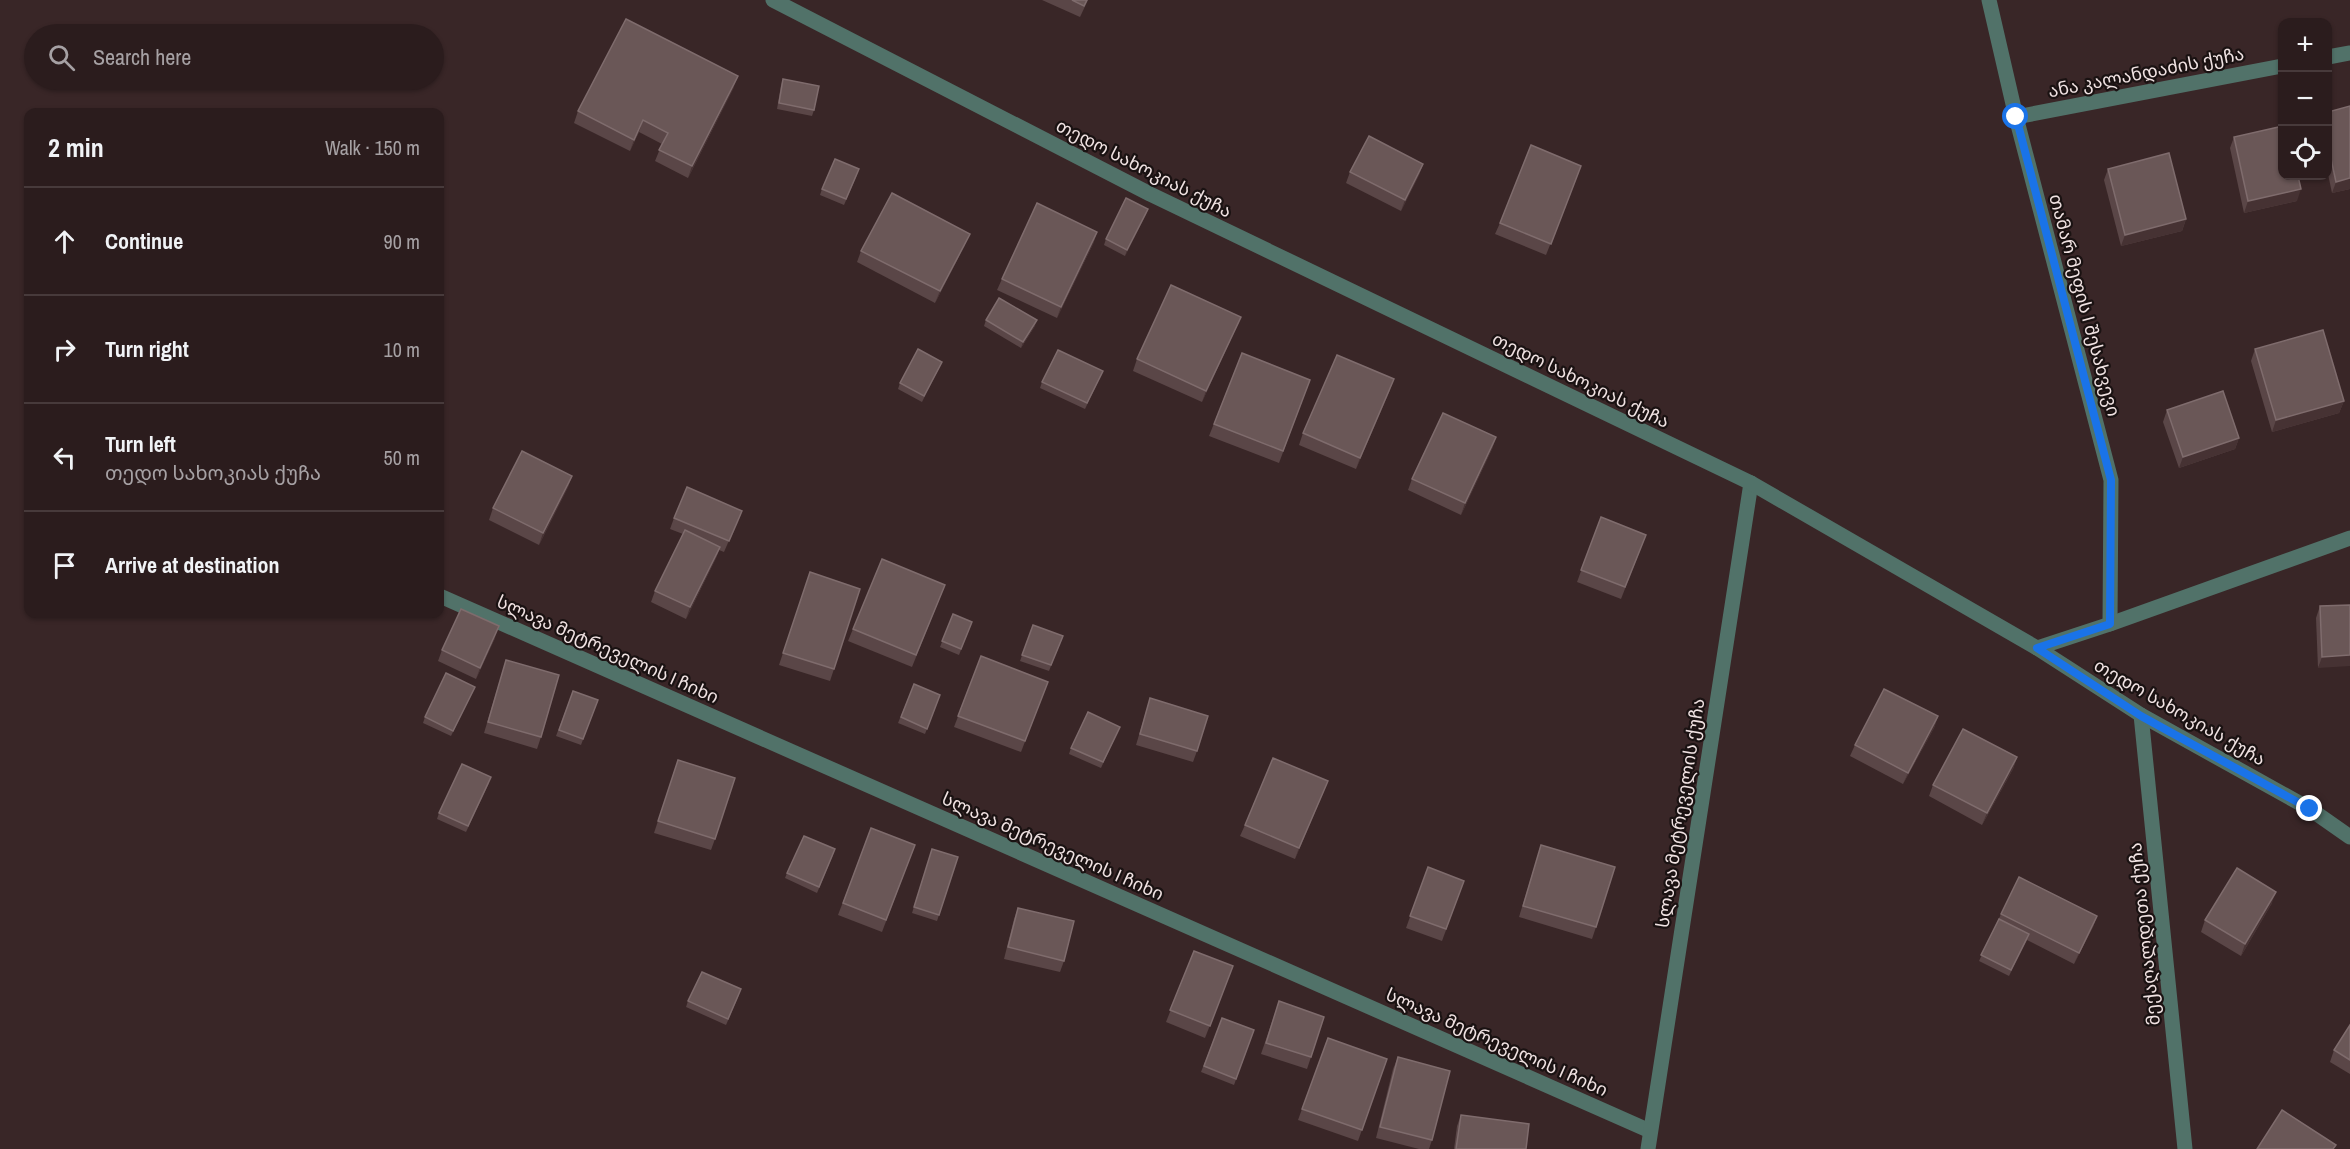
<!DOCTYPE html>
<html lang="en">
<head>
<meta charset="utf-8">
<style>
	body { margin:0; font-family:"Archivo Narrow","Noto Sans Georgian",sans-serif; background:#37292a; color:#f1f3f6 }
	.controls { position:absolute; right:18px; top:18px; display:grid; overflow:hidden; border-radius:12px; box-shadow:0 2px 4px #0004 }
	.controls button { width:54px; height:54px; display:grid; place-items:center; padding:0; border:0; border-bottom:2px solid #473a3b; background:#2b1c1d; color:#f1f3f6; font:30px sans-serif }
	.stop { position:absolute; width:18px; height:18px; margin:-14px; border:4px solid #1a73e8; border-radius:50%; background:#fff }
	.stop.end { background:#1a73e8; border-color:#fff; box-shadow:0 2px 6px #0008 }
	.list { margin:0; padding:0; list-style:none }
	h2 { display:flex; justify-content:space-between; align-items:center; height:78px; margin:0; padding:0 24px; font-size:26px }
	h2 small { font-size:20px; font-weight:400; color:#a6a1a4 }
	.list li { display:grid; grid-template-columns:39px 1fr auto; gap:18px; align-items:center; box-sizing:border-box; height:108px; padding:0 24px; border-top:2px solid #473a3b }
	.list b { display:block; font-size:22px; white-space:nowrap }
	.list p { margin:0; font-size:20px; white-space:nowrap; color:#a6a1a4 }
	.list em { font-size:20px; font-style:normal; color:#a6a1a4 }
	.icon { flex:none; width:33px; height:33px; fill:none; stroke:currentColor; stroke-width:2; stroke-linecap:round; stroke-linejoin:round }
	.map { position:relative; flex:none; width:2350px; height:1149px; overflow:hidden }
	.search { position:absolute; background:#2b1c1d; box-shadow:0 2px 4px #0004; left:24px; top:24px; width:420px; height:66px; display:flex; align-items:center; gap:15px; box-sizing:border-box; padding:0 21px; border-radius:33px; color:#a6a1a4; font-size:22px }
	.panel { position:absolute; background:#2b1c1d; box-shadow:0 2px 4px #0004; left:24px; top:108px; width:420px; height:510px; border-radius:12px }
	.map>svg:first-child { display:block }
	.lines { fill:none; stroke-linecap:round; stroke-linejoin:round }
	.minor { stroke:#517269; stroke-width:15 }
	.tertiary { stroke:#517269; stroke-width:15 }
	.wall { fill:#5a4647 }
	.shaded-wall { fill:#463233 }
	.building { fill:#6a5757; stroke:#7f6c6d; stroke-width:1.5 }
	.route { stroke:#1a73e8; stroke-width:8 }
	.labels { text-anchor:middle; dominant-baseline:central; stroke-width:4.5; stroke-linejoin:round; paint-order:stroke }
	.street-label { font-size:18px; fill:#f0e2e2; stroke:#1a1212 }
</style>
</head>
<body>
<div class="map">
<svg width="2350" height="1149" viewBox="0 0 2350 1149">
	<rect width="100%" height="100%" fill="#392627"/>
	<g class="lines">
		<g class="minor">
			<polyline points="1989,0 2016,117 2111,480 2110,624"/>
			<polyline points="2328,57 2350,53"/>
			<polyline points="2016,117 2282,66"/>
			<polyline points="440,596 1650,1131"/>
			<polyline points="2037,648 2110,624 2350,538"/>
			<polyline points="2141,715 2185,1149"/>
			<polyline points="1648,1149 1751,483"/>
		</g>
		<polyline class="tertiary" points="773,0 1150,194 1751,483 2037,648 2141,715 2310,809 2350,837"/>
	</g>
	<g class="wall">
		<polygon points="1042,0 1088,0 1080,17"/>
		<polygon points="783,79 814,110 812,116 777,109 781,85"/>
		<polygon points="734,87 688,178 655,161 662,144 639,132 630,151 574,123 578,111"/>
		<polygon points="2350,106 2350,189 2332,193 2328,174 2328,112"/>
		<polygon points="2234,137 2297,201 2244,213 2230,148"/>
		<polygon points="1423,164 1419,175 1401,211 1346,183 1350,172"/>
		<polygon points="2108,169 2186,219 2182,231 2121,246 2104,180"/>
		<polygon points="857,175 844,205 820,195 822,189"/>
		<polygon points="1577,177 1546,255 1495,234 1500,223"/>
		<polygon points="1148,209 1125,256 1104,245 1106,239"/>
		<polygon points="1097,232 1093,244 1057,318 997,290 1002,279"/>
		<polygon points="965,245 935,303 857,262 861,251"/>
		<polygon points="1241,317 1236,328 1202,402 1133,371 1137,359"/>
		<polygon points="986,320 1035,326 1021,348 984,326"/>
		<polygon points="2255,349 2344,401 2339,413 2272,432 2251,361"/>
		<polygon points="1242,353 1310,380 1279,463 1209,436"/>
		<polygon points="942,362 922,402 898,389 900,383"/>
		<polygon points="1103,371 1085,409 1040,388 1042,382"/>
		<polygon points="1390,390 1356,469 1299,445 1303,433"/>
		<polygon points="2167,410 2239,438 2235,449 2179,468 2163,422"/>
		<polygon points="1496,437 1492,449 1461,515 1408,490 1412,479"/>
		<polygon points="572,476 568,487 539,545 489,520 493,508"/>
		<polygon points="742,511 724,552 719,550 716,558 686,619 651,602 655,591 683,534 670,529 674,518"/>
		<polygon points="1601,517 1646,535 1621,599 1577,582"/>
		<polygon points="806,584 834,669 830,681 779,665"/>
		<polygon points="945,585 912,667 848,641 853,629"/>
		<polygon points="2350,605 2318,668 2316,618 2320,606"/>
		<polygon points="953,614 972,622 959,655 940,647"/>
		<polygon points="1033,625 1063,636 1049,671 1020,661"/>
		<polygon points="495,638 476,679 438,661 442,650"/>
		<polygon points="981,656 1048,682 1021,752 954,727"/>
		<polygon points="506,660 541,737 537,749 484,733"/>
		<polygon points="914,684 940,695 925,734 898,723"/>
		<polygon points="475,687 451,736 423,723 425,717"/>
		<polygon points="573,691 598,700 581,745 556,736"/>
		<polygon points="1150,698 1197,751 1193,762 1136,745"/>
		<polygon points="1938,716 1934,728 1903,784 1850,756 1855,745"/>
		<polygon points="1120,727 1101,768 1069,754 1071,748"/>
		<polygon points="2017,757 2013,769 1982,825 1929,796 1933,785"/>
		<polygon points="678,760 715,839 711,850 654,833"/>
		<polygon points="1328,781 1295,859 1240,836 1245,825"/>
		<polygon points="489,783 466,832 437,819 439,813"/>
		<polygon points="871,828 915,845 882,932 838,915"/>
		<polygon points="1541,845 1596,927 1592,939 1519,917"/>
		<polygon points="932,849 958,857 937,921 912,913"/>
		<polygon points="833,855 817,893 785,878 787,873"/>
		<polygon points="1428,867 1464,881 1442,941 1406,928"/>
		<polygon points="2272,903 2241,956 2201,932 2205,920"/>
		<polygon points="1018,908 1064,961 1060,972 1004,959 1014,919"/>
		<polygon points="2001,914 2097,916 2093,927 2074,964 2027,940 2009,976 1979,961"/>
		<polygon points="1194,951 1233,966 1205,1038 1166,1022"/>
		<polygon points="739,995 726,1025 686,1007 688,1001"/>
		<polygon points="1275,1013 1311,1057 1307,1069 1261,1054"/>
		<polygon points="1222,1018 1254,1030 1234,1085 1201,1072"/>
		<polygon points="2350,1025 2350,1074 2330,1062 2334,1050"/>
		<polygon points="1328,1038 1387,1059 1358,1141 1298,1120"/>
		<polygon points="1398,1057 1432,1140 1429,1149 1419,1149 1376,1138 1393,1069"/>
		<polygon points="1461,1115 1526,1149 1454,1149 1457,1126"/>
	</g>
	<g class="shaded-wall">
		<polygon points="738,76 734,87 688,178 692,166"/>
		<polygon points="643,120 639,132 630,151 634,140"/>
		<polygon points="1423,164 1419,175 1401,211 1405,200"/>
		<polygon points="2350,178 2350,189 2332,193 2336,182"/>
		<polygon points="2301,189 2297,201 2244,213 2248,201"/>
		<polygon points="1148,209 1146,215 1125,256 1127,250"/>
		<polygon points="2186,219 2182,231 2121,246 2125,235"/>
		<polygon points="1097,232 1093,244 1057,318 1061,307"/>
		<polygon points="970,234 965,245 935,303 940,291"/>
		<polygon points="1241,317 1236,328 1202,402 1206,391"/>
		<polygon points="1037,320 1035,326 1021,348 1023,342"/>
		<polygon points="1394,379 1390,390 1356,469 1360,458"/>
		<polygon points="2344,401 2339,413 2272,432 2276,420"/>
		<polygon points="1496,437 1492,449 1461,515 1465,503"/>
		<polygon points="2239,438 2235,449 2179,468 2183,457"/>
		<polygon points="572,476 568,487 539,545 543,533"/>
		<polygon points="742,511 738,523 724,552 729,541"/>
		<polygon points="720,547 716,558 686,619 690,607"/>
		<polygon points="499,626 495,638 476,679 480,668"/>
		<polygon points="2350,655 2350,666 2318,668 2322,657"/>
		<polygon points="1938,716 1934,728 1903,784 1908,773"/>
		<polygon points="2017,757 2013,769 1982,825 1987,813"/>
		<polygon points="1328,781 1324,792 1295,859 1299,848"/>
		<polygon points="2276,892 2272,903 2241,956 2245,944"/>
		<polygon points="2097,916 2093,927 2074,964 2079,953"/>
	</g>
	<g class="building">
		<polygon points="1072,0 1087,0 1084,6"/>
		<polygon points="626,19 738,76 692,166 659,150 668,133 643,120 634,140 578,111"/>
		<polygon points="783,79 819,86 814,110 779,103"/>
		<polygon points="2350,106 2350,178 2336,182 2328,145 2328,112"/>
		<polygon points="2283,126 2283,176 2298,176 2301,189 2248,201 2234,137"/>
		<polygon points="1369,136 1423,164 1405,200 1350,172"/>
		<polygon points="1531,145 1581,166 1551,244 1500,223"/>
		<polygon points="2169,153 2186,219 2125,235 2108,169"/>
		<polygon points="835,159 859,169 846,199 822,189"/>
		<polygon points="892,193 970,234 940,291 861,251"/>
		<polygon points="1126,198 1148,209 1127,250 1106,239"/>
		<polygon points="1037,203 1097,232 1061,307 1002,279"/>
		<polygon points="1171,285 1241,317 1206,391 1137,359"/>
		<polygon points="999,298 1037,320 1023,342 986,320"/>
		<polygon points="2323,330 2344,401 2276,420 2255,349"/>
		<polygon points="918,349 942,362 924,396 900,383"/>
		<polygon points="1058,350 1103,371 1087,403 1042,382"/>
		<polygon points="1242,353 1310,380 1283,451 1214,424"/>
		<polygon points="1337,355 1394,379 1360,458 1303,433"/>
		<polygon points="2223,391 2239,438 2183,457 2167,410"/>
		<polygon points="1443,413 1496,437 1465,503 1412,479"/>
		<polygon points="522,451 572,476 543,533 493,508"/>
		<polygon points="687,487 742,511 729,541 674,518"/>
		<polygon points="1601,517 1646,535 1625,587 1581,570"/>
		<polygon points="685,530 720,547 690,607 655,591"/>
		<polygon points="882,559 945,585 916,655 853,629"/>
		<polygon points="810,572 860,589 834,669 783,653"/>
		<polygon points="2350,605 2350,655 2322,657 2320,606"/>
		<polygon points="461,609 499,626 480,668 442,650"/>
		<polygon points="953,614 972,622 961,649 942,641"/>
		<polygon points="1033,625 1063,636 1051,665 1022,655"/>
		<polygon points="981,656 1048,682 1025,741 958,716"/>
		<polygon points="506,660 559,675 541,737 488,722"/>
		<polygon points="446,673 475,687 453,731 425,717"/>
		<polygon points="914,684 940,695 927,729 901,717"/>
		<polygon points="1884,689 1938,716 1908,773 1855,745"/>
		<polygon points="573,691 598,700 583,739 559,730"/>
		<polygon points="1150,698 1208,716 1197,751 1140,734"/>
		<polygon points="1088,712 1120,727 1103,762 1071,748"/>
		<polygon points="1963,729 2017,757 1987,813 1933,785"/>
		<polygon points="1273,758 1328,781 1299,848 1245,825"/>
		<polygon points="678,760 735,778 715,839 658,821"/>
		<polygon points="462,764 491,777 468,826 439,813"/>
		<polygon points="871,828 915,845 886,920 843,903"/>
		<polygon points="804,836 835,849 819,887 787,873"/>
		<polygon points="1541,845 1615,867 1596,927 1523,906"/>
		<polygon points="932,849 958,857 939,915 914,907"/>
		<polygon points="1428,867 1464,881 1446,929 1410,916"/>
		<polygon points="2237,868 2276,892 2245,944 2205,920"/>
		<polygon points="2019,877 2097,916 2079,953 2001,914"/>
		<polygon points="1018,908 1074,921 1064,961 1008,947"/>
		<polygon points="1999,919 2029,934 2011,970 1981,955"/>
		<polygon points="1194,951 1233,966 1210,1026 1170,1010"/>
		<polygon points="702,972 741,989 728,1019 688,1001"/>
		<polygon points="1279,1001 1324,1017 1311,1057 1266,1043"/>
		<polygon points="1222,1018 1254,1030 1236,1079 1204,1066"/>
		<polygon points="2350,1025 2350,1060 2334,1050"/>
		<polygon points="1328,1038 1387,1059 1362,1130 1302,1109"/>
		<polygon points="1398,1057 1450,1071 1432,1140 1380,1127"/>
		<polygon points="2282,1110 2336,1145 2333,1149 2257,1149"/>
		<polygon points="1461,1115 1529,1124 1526,1149 1456,1149"/>
	</g>
	<g class="lines">
		<polyline class="route" points="2016,117 2111,480 2110,624 2037,648 2141,716 2310,809"/>
	</g>
	<g class="labels">
		<g class="street-label">
			<text transform="translate(2146 72) rotate(-11)">ანა კალანდაძის ქუჩა</text>
			<text transform="translate(1144 168) rotate(27)">თედო სახოკიას ქუჩა</text>
			<text transform="translate(2085 305) rotate(75)">თამარ მეფის I შესახვევი</text>
			<text transform="translate(1581 380) rotate(26)">თედო სახოკიას ქუჩა</text>
			<text transform="translate(608 649) rotate(24)">სლავა მეტრეველის I ჩიხი</text>
			<text transform="translate(2180 712) rotate(30)">თედო სახოკიას ქუჩა</text>
			<text transform="translate(1680 813) rotate(-81)">სლავა მეტრეველის ქუჩა</text>
			<text transform="translate(1053 846) rotate(24)">სლავა მეტრეველის I ჩიხი</text>
			<text transform="translate(2144 934) rotate(-96)">მექაღალდეთა ქუჩა</text>
			<text transform="translate(1497 1042) rotate(24)">სლავა მეტრეველის I ჩიხი</text>
		</g>
	</g>
</svg>
<div class="controls">
<button>+</button>
<button>−</button>
<button><svg class="icon" aria-label="locate" viewBox="0 0 24 24"><circle cx="12" cy="12" r="6"/><path d="M12 2v4M12 18v4M2 12h4M18 12h4"/></svg></button>
</div>
<div class="stop" style="left:2016px;top:117px"></div>
<div class="stop end" style="left:2310px;top:809px"></div>
<div class="search"><svg class="icon" aria-label="search" viewBox="0 0 24 24"><circle cx="10" cy="10" r="6"/><path d="M15 15l6 6"/></svg>Search here</div>
<section class="panel">
<h2>2 min<small>Walk · 150 m</small></h2>
<ul class="list">
<li><svg class="icon" aria-label="ahead" viewBox="0 0 24 24"><path d="M12 20V5M6 11l6-6 6 6"/></svg><div><b>Continue</b></div><em>90 m</em></li>
<li><svg class="icon" aria-label="right" viewBox="0 0 24 24"><path d="M7 20v-9h11M14 6l5 5-5 5"/></svg><div><b>Turn right</b></div><em>10 m</em></li>
<li><svg class="icon" aria-label="left" viewBox="0 0 24 24"><path d="M17 20v-9H6M10 6l-5 5 5 5"/></svg><div><b>Turn left</b><p>თედო სახოკიას ქუჩა</p></div><em>50 m</em></li>
<li><svg class="icon" aria-label="arrive" viewBox="0 0 24 24"><path d="M6 21V4h12l-3 4 3 4H6"/></svg><div><b>Arrive at destination</b></div></li>
</ul>
</section>
</div>
</body>
</html>
